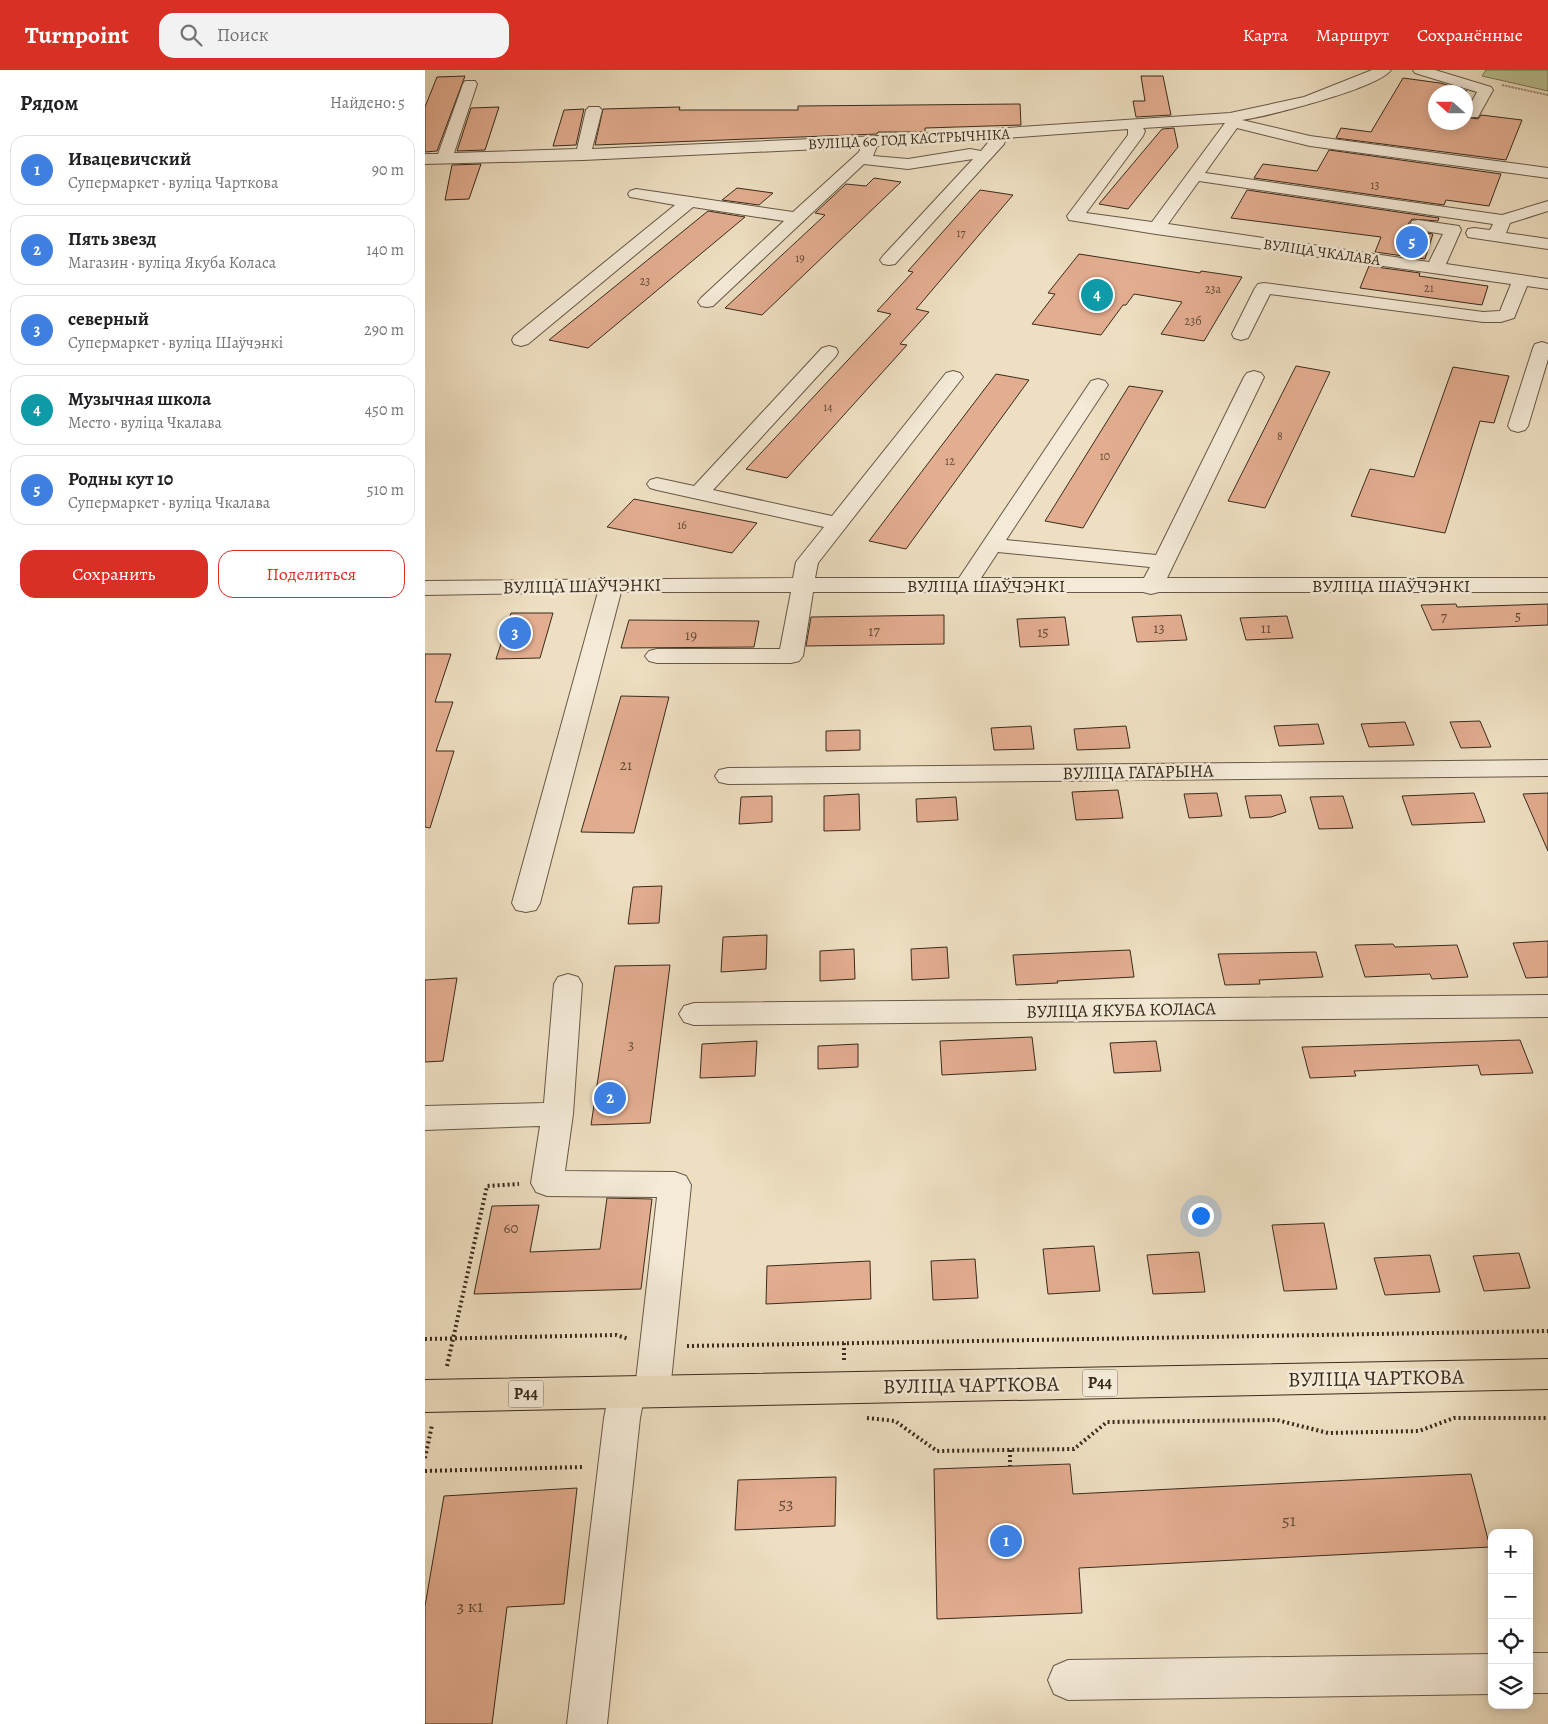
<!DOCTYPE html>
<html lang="ru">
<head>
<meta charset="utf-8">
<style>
	body { margin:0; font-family:Alegreya,serif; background:#f2f2f2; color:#202124 }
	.controls { position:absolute; right:15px; bottom:15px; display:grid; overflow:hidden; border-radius:10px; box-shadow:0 2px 12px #0003 }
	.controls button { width:45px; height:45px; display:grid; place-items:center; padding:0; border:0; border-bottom:1px solid #e0e0e0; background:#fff; color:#202124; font:25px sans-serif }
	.compass { position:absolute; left:1003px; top:15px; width:45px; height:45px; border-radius:50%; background:#fff; box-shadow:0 2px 12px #0003; rotate:291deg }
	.you { position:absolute; left:775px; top:1145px; width:18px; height:18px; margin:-12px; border:4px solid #fff; border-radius:50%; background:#1a73e8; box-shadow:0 0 0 8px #1a73e833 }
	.badge { display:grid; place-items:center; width:32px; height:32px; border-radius:50%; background:#d93025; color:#fff; font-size:16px; font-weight:700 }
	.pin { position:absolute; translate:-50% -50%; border:2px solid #fff; box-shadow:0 1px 5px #0006 }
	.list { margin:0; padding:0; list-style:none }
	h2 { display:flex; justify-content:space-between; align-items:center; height:65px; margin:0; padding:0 20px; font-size:21px }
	h2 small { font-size:16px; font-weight:400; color:#757577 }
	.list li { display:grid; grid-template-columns:32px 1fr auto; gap:15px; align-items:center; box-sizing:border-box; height:70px; margin:0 10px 10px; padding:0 10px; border:1px solid #e0e0e0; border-radius:15px }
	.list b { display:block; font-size:19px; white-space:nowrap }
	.list p { margin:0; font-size:16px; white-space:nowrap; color:#757577 }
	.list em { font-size:16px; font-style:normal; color:#757577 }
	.actions { display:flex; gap:10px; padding:15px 20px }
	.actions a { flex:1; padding:11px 0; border:1px solid #d93025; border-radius:15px; text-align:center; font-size:18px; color:#d93025 }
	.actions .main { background:#d93025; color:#fff }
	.icon { flex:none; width:28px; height:28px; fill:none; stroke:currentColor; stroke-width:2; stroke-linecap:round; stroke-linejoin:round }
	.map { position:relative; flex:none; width:1123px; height:1654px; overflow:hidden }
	header { display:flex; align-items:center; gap:30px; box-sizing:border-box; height:70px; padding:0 25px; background:#d93025; color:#fff }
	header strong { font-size:24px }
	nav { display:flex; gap:28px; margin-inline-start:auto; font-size:18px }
	.search { width:350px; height:45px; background:#f2f2f2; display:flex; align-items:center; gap:12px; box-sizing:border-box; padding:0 18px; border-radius:15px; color:#757577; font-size:19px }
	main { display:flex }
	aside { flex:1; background:#fff }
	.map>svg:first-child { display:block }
	.green { fill:#bac192; stroke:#7a7657 }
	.building { fill:#e3ad90; stroke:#392b1c }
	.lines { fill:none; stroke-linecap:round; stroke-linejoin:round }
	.minor-casing { stroke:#665846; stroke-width:2 }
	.major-casing { stroke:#392b1c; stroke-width:2 }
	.path-far1 { stroke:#392b1c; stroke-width:2; stroke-dasharray:0.5 1; stroke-linecap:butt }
	.path { stroke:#392b1c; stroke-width:4; stroke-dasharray:2 3; stroke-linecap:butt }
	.minor { fill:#f4ead7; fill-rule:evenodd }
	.major { fill:#eedfc2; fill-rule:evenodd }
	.labels { text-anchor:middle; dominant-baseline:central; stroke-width:5; stroke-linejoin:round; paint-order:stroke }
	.far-number-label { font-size:12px; fill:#644c39 }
	.far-street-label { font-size:15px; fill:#392b1c; stroke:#f4ead7 }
	.number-label { font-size:15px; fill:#644c39 }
	.shield { fill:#f4ead7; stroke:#716454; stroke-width:1 }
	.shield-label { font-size:16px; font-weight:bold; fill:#392b1c }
	.street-label { font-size:18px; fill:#392b1c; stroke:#f4ead7 }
	.near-number-label { font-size:18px; fill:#644c39 }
	.near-street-label { font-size:21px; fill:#392b1c; stroke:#f4ead7 }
</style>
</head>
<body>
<header>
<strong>Turnpoint</strong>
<div class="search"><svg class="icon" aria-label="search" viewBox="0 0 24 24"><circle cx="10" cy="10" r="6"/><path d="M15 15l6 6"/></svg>Поиск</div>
<nav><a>Карта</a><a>Маршрут</a><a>Сохранённые</a></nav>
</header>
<main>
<aside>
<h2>Рядом<small>Найдено: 5</small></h2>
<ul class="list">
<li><span class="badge" style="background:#3f7fe0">1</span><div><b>Ивацевичский</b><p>Супермаркет · вуліца Чарткова</p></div><em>90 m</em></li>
<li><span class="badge" style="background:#3f7fe0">2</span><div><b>Пять звезд</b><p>Магазин · вуліца Якуба Коласа</p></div><em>140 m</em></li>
<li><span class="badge" style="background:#3f7fe0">3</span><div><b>северный</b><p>Супермаркет · вуліца Шаўчэнкі</p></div><em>290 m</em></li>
<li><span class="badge" style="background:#0f9aa8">4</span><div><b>Музычная школа</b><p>Место · вуліца Чкалава</p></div><em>450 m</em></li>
<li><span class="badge" style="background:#3f7fe0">5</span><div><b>Родны кут 10</b><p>Супермаркет · вуліца Чкалава</p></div><em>510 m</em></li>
</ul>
<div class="actions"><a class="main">Сохранить</a><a>Поделиться</a></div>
</aside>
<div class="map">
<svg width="1123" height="1654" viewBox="0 0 1123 1654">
	<rect width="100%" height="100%" fill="#eedfc2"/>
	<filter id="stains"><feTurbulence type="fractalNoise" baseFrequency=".004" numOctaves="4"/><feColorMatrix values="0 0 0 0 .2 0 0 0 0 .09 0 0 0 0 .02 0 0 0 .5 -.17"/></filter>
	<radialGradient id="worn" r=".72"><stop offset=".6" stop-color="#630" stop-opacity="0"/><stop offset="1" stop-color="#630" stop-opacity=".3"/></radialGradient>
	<polygon class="green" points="1061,0 1123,0 1123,21 1057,6"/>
	<g class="building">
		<polygon points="40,6 12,81 0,82 0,37 12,7"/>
		<polygon points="716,6 738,6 746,45 711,47 708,31 720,31"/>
		<polygon points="978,8 1015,13 1042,21 1040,23 1010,22 1010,52 1040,52 1040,47 1053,49 1056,45 1097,50 1081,90 911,68 916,58 946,62"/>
		<polygon points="595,34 596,55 500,58 500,62 453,62 452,64 170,75 178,39 255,37 254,40 373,40 373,36"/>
		<polygon points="74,37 60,80 32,81 46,38"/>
		<polygon points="159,39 151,75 128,76 139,40"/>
		<polygon points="749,58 753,77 703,139 674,134 737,59"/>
		<polygon points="904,80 1076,104 1064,136 1021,130 1019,135 829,108 838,94 892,101"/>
		<polygon points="56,94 44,129 20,130 27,95"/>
		<polygon points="449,108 476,112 337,245 300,238 400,145 390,143 421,114 441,116"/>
		<polygon points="312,118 348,123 334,135 297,130"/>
		<polygon points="555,120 588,125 491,239 504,242 475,274 482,275 362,408 321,399 466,244 452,241 488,202 483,201"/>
		<polygon points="822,120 1014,148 1013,151 987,149 983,154 987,161 1008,164 1000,189 950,182 956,167 806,148"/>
		<polygon points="283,141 320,147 163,278 124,270"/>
		<polygon points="654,184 775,203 776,201 817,207 779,271 736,264 757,232 709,224 701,235 698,235 676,265 607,254 630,224 623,223"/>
		<polygon points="944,196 995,203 994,206 1063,216 1057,235 935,218"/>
		<polygon points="871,296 905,302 840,438 803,431"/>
		<polygon points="1028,297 1084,306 1069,353 1055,351 1020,463 926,446 945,399 989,407"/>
		<polygon points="571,304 604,310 481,479 444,471"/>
		<polygon points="704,316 738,321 658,458 620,451"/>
		<polygon points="209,429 332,453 307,483 182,457"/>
		<polygon points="1031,534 1032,537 1123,534 1123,555 1007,560 996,535"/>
		<polygon points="86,543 128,543 115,588 71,589"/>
		<polygon points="519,545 519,574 381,576 386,547"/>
		<polygon points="756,545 762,570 712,572 707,547"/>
		<polygon points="862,546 868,568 821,570 815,548"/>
		<polygon points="640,547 644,575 595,577 592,549"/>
		<polygon points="204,550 334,551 329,577 196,578"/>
		<polygon points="0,584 26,584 10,632 28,632 11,681 29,681 5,758 0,757"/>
		<polygon points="196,626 244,627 209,763 156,762"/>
		<polygon points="1055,651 1066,677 1036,678 1025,652"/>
		<polygon points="980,652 989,675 944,677 936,654"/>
		<polygon points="893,654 899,674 854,676 849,656"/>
		<polygon points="606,656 609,679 569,680 566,658"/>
		<polygon points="701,656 705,678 652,680 649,659"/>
		<polygon points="435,660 435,680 401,681 401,661"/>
		<polygon points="693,720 698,748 651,750 647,722"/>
		<polygon points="792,723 797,746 764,748 759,724"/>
		<polygon points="1049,723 1060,752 987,755 977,726"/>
		<polygon points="1123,723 1123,781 1098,724"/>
		<polygon points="434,724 435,760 399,761 399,726"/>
		<polygon points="856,725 861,742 846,747 825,748 820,726"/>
		<polygon points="347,726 347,752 314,754 316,727"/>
		<polygon points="918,726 928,758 894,759 885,727"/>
		<polygon points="531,727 533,750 492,752 491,729"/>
		<polygon points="237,816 234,853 203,854 208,817"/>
		<polygon points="342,865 341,899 296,902 298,867"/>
		<polygon points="1123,871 1123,907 1101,908 1088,873"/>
		<polygon points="968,874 970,877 1032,875 1043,907 1007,909 1005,904 940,907 930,875"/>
		<polygon points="522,877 524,908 487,910 486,879"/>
		<polygon points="429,879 430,909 395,911 395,881"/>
		<polygon points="705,880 709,907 632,911 633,913 591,915 588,885"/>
		<polygon points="891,882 898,907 834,910 835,914 800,915 793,884"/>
		<polygon points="245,895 225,1053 166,1055 190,896"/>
		<polygon points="32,908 18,991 0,992 0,910"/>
		<polygon points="607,967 611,1000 517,1005 515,971"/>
		<polygon points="1095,970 1108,1003 1056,1005 1053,995 929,1001 931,1006 885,1008 877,977"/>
		<polygon points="332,971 330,1006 275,1008 277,974"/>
		<polygon points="731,971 736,1001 689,1003 685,973"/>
		<polygon points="433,974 433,997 393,999 393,976"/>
		<polygon points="182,1128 227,1129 216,1219 49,1224 67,1136 114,1135 105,1182 175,1179"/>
		<polygon points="899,1153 912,1219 859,1221 847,1155"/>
		<polygon points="669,1176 675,1221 623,1224 618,1179"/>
		<polygon points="774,1182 780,1222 728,1224 722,1185"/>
		<polygon points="1094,1183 1105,1218 1059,1221 1048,1186"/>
		<polygon points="1005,1185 1015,1222 960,1225 949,1188"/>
		<polygon points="550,1189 553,1228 508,1230 506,1191"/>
		<polygon points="445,1191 446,1229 341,1234 342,1196"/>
		<polygon points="645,1394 648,1424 1046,1404 1065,1477 654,1498 657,1543 512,1549 509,1399"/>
		<polygon points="411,1407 410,1456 310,1460 313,1410"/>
		<polygon points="152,1418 139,1534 82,1537 67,1654 0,1654 0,1536 19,1426"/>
	</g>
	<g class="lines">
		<defs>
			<g id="minor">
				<path d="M947 0H966C952 19 843 46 817 50L885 66 1123 98V108L885 76 812 58 780 103 1077 145 1123 131V141L1085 153 1081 163 1123 169V179L1049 168 1043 167 1041 163 1043 159 1049 158 1065 160 1068 154 774 111 743 154 1004 192 1018 164 987 159 985 155 987 151 993 150 1034 156 1036 160 1021 194 1123 209V219L1102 216 1089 248 1076 252H1058L845 224 823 268 816 270 809 268 807 264 830 218 833 214 839 213 1058 242 1075 241 1086 214 731 164 644 150 642 146 703 65V59L581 68 579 74 470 194 464 195 458 194 455 190 458 186 548 89 483 99 439 94 288 236 282 237 276 236 273 232 276 228 359 151 268 137 103 274 96 276 89 274 87 270 89 266 250 135 205 127 203 124 205 121 211 119 368 142 434 82 436 77 158 90 0 94V84H13L38 14 40 11H50L52 14 29 83 152 79 161 40 164 37H174L177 40 167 79 476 65 805 43 879 27ZM800 53 727 152 661 143 718 66 720 61 718 58ZM566 69 556 81 545 79 483 89 448 86 452 76Z"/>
				<polygon points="988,0 1010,0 1066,17 1068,20 1053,47 1043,47 1040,44 1052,22 990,3"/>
				<polygon points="1117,272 1123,274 1123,289 1103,356 1100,360 1093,362 1086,360 1083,356 1108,278 1110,274"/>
				<path d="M404 276 411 278 413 282 411 286 288 420 407 446 521 303 528 301 535 303 538 307 393 493 390 508H534L666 311 673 309 680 311 683 315 581 470 731 485 819 307 822 303 829 301 836 303 839 307 742 508H1123V522H734L726 524 718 522H388L378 586 374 591 366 593H232L224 591 220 586 224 581 232 579H355L366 522H196L115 833 111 840 101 842 91 840 87 833 173 522 0 525V511L368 508 371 492 399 457 232 420 225 418 222 414 225 410 232 408 269 416 397 278ZM573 482 725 497 719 508H556Z"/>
				<polygon points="1123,690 1123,706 303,714 294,712 290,706 294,700 303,698"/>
				<polygon points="143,904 153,907 157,914 148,1044 140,1101 250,1102 261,1106 266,1115 245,1321 239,1332 227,1336 218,1333 215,1348 182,1654 142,1654 179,1348 184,1322 190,1311 202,1307 211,1310 232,1127 122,1126 111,1122 106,1113 115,1056 0,1060 0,1036 119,1033 129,914 133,907"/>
				<polygon points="1123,925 1123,947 269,955 259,952 254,944 259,936 269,933"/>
				<rect x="1104" y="1583" width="19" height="40"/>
				<polygon points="1067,1584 1067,1624 643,1630 629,1624 623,1610 629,1596 643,1590"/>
			</g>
			<polygon id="major" points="1123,1289 1123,1319 0,1342 0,1310"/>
		</defs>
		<use href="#minor" class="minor-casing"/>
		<use href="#major" class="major-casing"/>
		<polyline class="path-far1" points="1077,15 1123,25"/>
		<g class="path">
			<polyline points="0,1269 191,1265 204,1269"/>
			<polyline points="419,1273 419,1290"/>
			<polyline points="262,1276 1123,1261"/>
			<polyline points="22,1296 62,1116 94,1114"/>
			<polyline points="442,1348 470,1351 512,1381 649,1379 682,1352 852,1350 903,1363 994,1361 1029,1348 1123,1348"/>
			<polyline points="585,1380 585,1396"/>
			<polyline points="0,1388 7,1355"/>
			<polyline points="0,1401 159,1397"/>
		</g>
		<use href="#minor" class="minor"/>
		<use href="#major" class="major"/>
	</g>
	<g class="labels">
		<g class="far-number-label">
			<text x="950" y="115">13</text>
			<text x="536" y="163">17</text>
			<text x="375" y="188">19</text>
			<text x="220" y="211">23</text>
			<text x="1004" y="218">21</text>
			<text x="788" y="219">23а</text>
			<text x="768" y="251">23б</text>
			<text x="403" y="337">14</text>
			<text x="855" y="366">8</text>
			<text x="680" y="386">10</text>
			<text x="525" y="391">12</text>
			<text x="257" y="455">16</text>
		</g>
		<g class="far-street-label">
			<text transform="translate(484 69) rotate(-3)">ВУЛІЦА 60 ГОД КАСТРЫЧНІКА</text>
			<text transform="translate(897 182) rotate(8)">ВУЛІЦА ЧКАЛАВА</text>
		</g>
		<g class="number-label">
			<text x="1093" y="546">5</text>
			<text x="1019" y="547">7</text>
			<text x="734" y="558">13</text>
			<text x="841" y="558">11</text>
			<text x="449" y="561">17</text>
			<text x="618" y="562">15</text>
			<text x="266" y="565">19</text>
			<text x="201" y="695">21</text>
			<text x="206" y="975">3</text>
			<text x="86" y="1158">60</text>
		</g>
		<g class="shield">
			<rect x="657.5" y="1299.5" width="35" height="27" rx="4"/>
			<rect x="83.5" y="1310.5" width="35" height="27" rx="4"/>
		</g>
		<g class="shield-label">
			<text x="675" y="1313">Р44</text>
			<text x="101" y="1324">Р44</text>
		</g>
		<g class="street-label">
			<text transform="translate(157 516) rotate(-1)">ВУЛІЦА ШАЎЧЭНКІ</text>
			<text x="561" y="516">ВУЛІЦА ШАЎЧЭНКІ</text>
			<text x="966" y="516">ВУЛІЦА ШАЎЧЭНКІ</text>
			<text transform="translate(713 702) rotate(-1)">ВУЛІЦА ГАГАРЫНА</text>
			<text transform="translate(696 940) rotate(-1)">ВУЛІЦА ЯКУБА КОЛАСА</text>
		</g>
		<g class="near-number-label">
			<text x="361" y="1433">53</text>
			<text x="864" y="1450">51</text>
			<text x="45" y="1536">3 к1</text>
		</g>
		<g class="near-street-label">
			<text transform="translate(951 1308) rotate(-1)">ВУЛІЦА ЧАРТКОВА</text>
			<text transform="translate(546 1315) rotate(-1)">ВУЛІЦА ЧАРТКОВА</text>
		</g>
	</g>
	<rect width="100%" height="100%" filter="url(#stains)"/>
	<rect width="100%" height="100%" fill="url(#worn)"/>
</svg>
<div class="controls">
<button>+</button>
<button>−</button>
<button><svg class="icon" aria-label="locate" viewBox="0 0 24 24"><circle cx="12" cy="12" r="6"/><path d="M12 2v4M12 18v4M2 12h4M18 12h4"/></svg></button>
<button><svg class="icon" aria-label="layers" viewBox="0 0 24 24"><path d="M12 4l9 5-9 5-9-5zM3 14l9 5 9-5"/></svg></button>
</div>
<svg class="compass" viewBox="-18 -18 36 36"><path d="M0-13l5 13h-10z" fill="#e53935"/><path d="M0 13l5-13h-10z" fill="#757577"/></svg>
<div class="you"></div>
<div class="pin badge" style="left:581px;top:1471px;background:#3f7fe0">1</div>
<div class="pin badge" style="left:185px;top:1028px;background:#3f7fe0">2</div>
<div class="pin badge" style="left:90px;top:563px;background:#3f7fe0">3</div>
<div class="pin badge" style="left:672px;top:225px;background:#0f9aa8">4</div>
<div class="pin badge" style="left:987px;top:172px;background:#3f7fe0">5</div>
</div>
</main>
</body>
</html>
